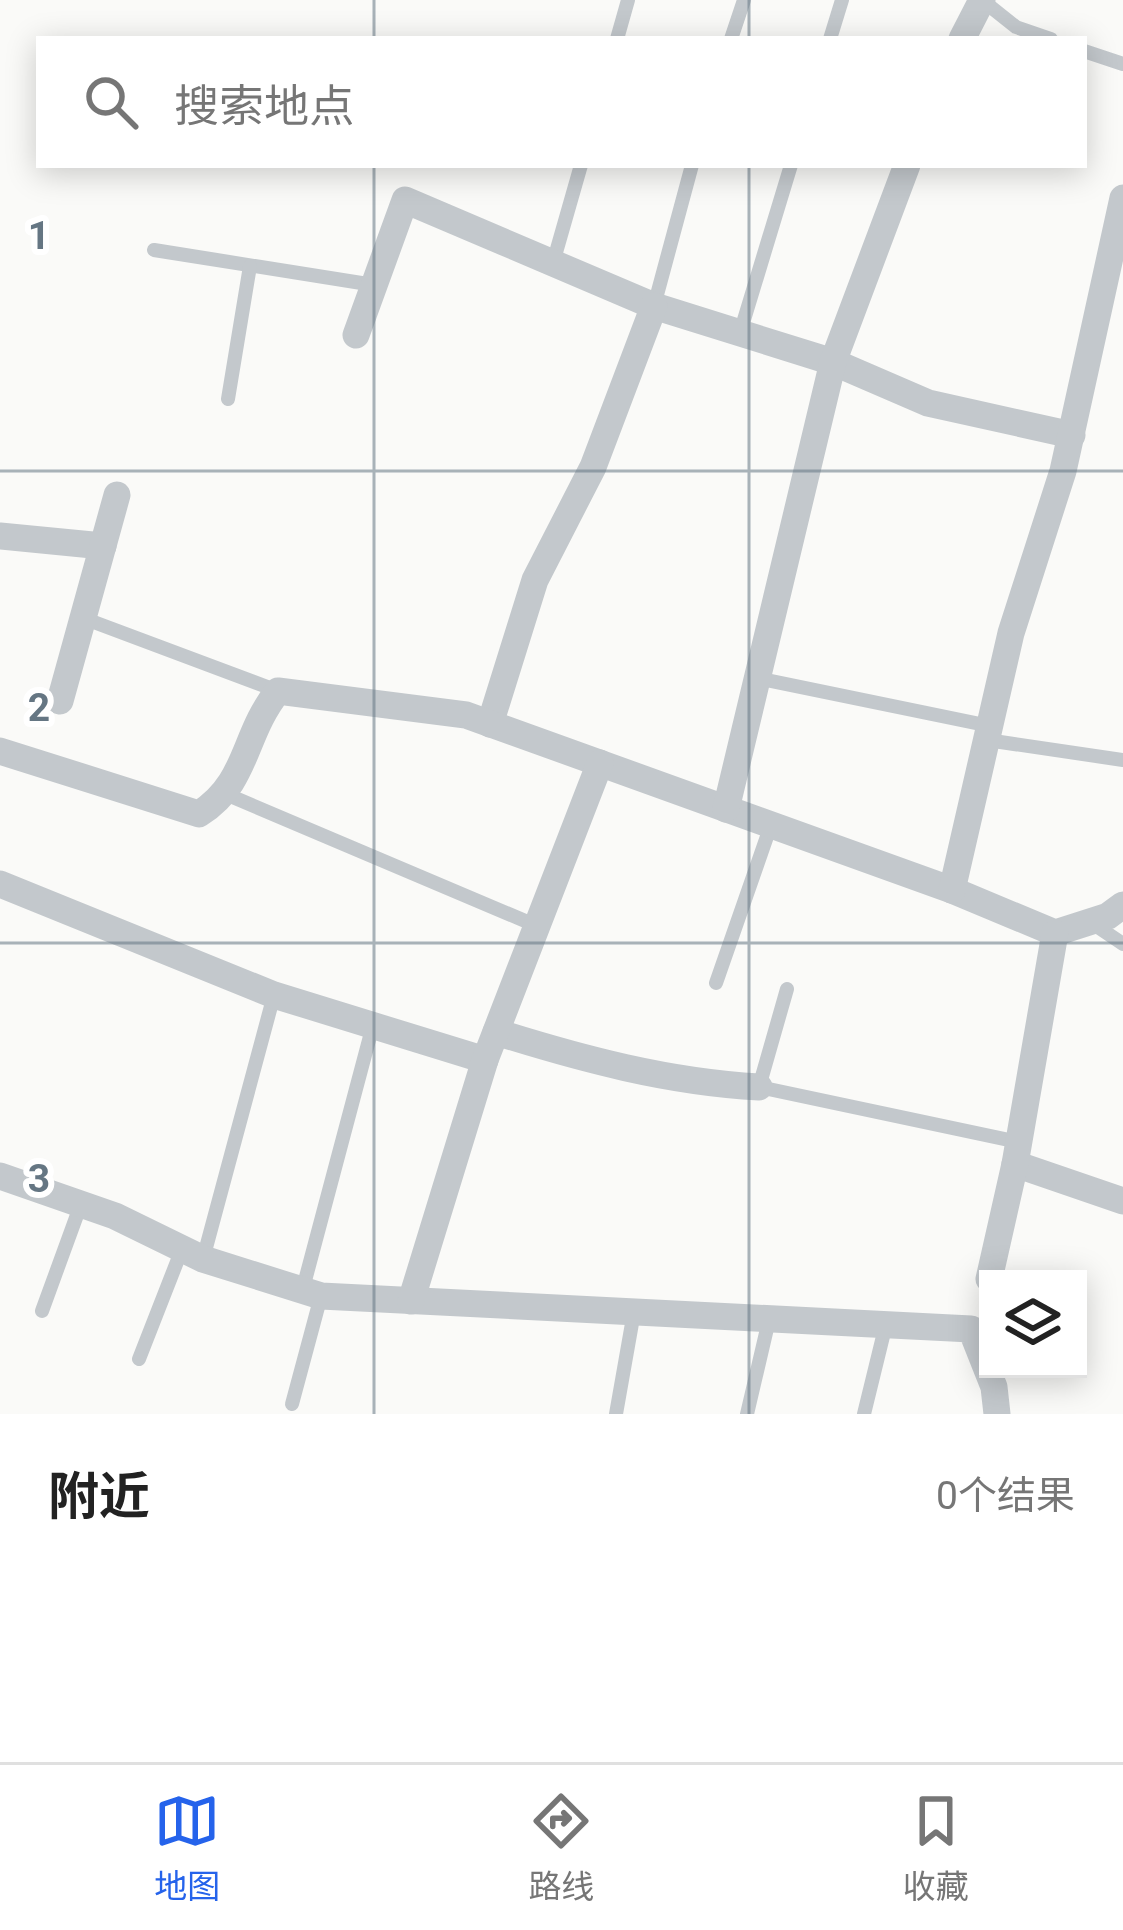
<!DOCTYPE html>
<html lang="zh">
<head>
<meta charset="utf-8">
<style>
	body { margin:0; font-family:Roboto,"Noto Sans SC",sans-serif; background:#f6f6f6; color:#222 }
	.controls { position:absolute; right:36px; bottom:36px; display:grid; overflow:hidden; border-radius:0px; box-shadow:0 6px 30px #0003 }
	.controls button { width:108px; height:108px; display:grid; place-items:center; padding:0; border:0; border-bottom:3px solid #e0e0e0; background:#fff; color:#222; font:60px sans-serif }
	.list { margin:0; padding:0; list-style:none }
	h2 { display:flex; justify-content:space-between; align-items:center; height:156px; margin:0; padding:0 48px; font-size:51px }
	h2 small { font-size:39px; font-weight:400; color:#767676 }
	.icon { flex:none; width:66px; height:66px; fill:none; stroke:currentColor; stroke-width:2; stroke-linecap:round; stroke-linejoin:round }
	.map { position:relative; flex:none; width:1123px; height:1414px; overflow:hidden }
	.search { position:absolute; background:#fff; box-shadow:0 6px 30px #0003; left:36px; right:36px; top:36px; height:132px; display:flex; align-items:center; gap:30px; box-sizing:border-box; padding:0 42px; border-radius:0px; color:#767676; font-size:45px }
	.sheet { height:348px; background:#fff }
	nav { display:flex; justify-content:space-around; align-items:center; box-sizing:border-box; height:168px; border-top:3px solid #e0e0e0; background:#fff; font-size:33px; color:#767676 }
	nav a { display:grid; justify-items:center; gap:6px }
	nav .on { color:#2563eb }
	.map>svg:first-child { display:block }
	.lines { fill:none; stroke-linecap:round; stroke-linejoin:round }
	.service { stroke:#c3c8cc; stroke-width:14 }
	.minor { stroke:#c3c8cc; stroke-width:27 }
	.grid { fill:none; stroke:#657683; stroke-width:3; stroke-opacity:0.55 }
	.grid-label { font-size:39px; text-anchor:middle; font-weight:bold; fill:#657683; stroke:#fff; stroke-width:12; stroke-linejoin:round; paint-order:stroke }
</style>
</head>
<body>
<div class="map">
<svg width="1123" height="1414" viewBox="0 0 1123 1414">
	<rect width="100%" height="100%" fill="#fafaf8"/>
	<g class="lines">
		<g class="service">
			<polyline points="982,0 1016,27 1051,39"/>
			<polyline points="617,39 628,0"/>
			<polyline points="731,39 744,0"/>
			<polyline points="830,39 842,0"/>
			<polyline points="1084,51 1123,64"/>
			<polyline points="154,250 374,285"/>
			<polyline points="553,263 581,165"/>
			<polyline points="654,306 692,165"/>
			<polyline points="740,333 791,165"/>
			<polyline points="228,399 250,266"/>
			<polyline points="83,618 278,691"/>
			<polyline points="757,678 990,726"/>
			<polyline points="987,740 1123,760"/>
			<polyline points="228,795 537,926"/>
			<polyline points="1092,923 1123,944"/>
			<polyline points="716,983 771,825"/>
			<polyline points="787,989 759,1087 1018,1142"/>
			<polyline points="203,1259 274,995"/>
			<polyline points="302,1292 373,1025"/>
			<polyline points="42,1311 81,1204"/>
			<polyline points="139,1359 182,1249"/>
			<polyline points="292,1404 321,1296"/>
			<polyline points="616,1414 634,1312"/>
			<polyline points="747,1414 769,1320"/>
			<polyline points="864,1414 886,1324"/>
		</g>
		<g class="minor">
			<polyline points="962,39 982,0"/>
			<polyline points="356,335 405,200 654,306 833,362 928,403 1072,435"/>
			<polyline points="0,536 103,546"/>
			<polyline points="60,701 117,495"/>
			<polyline points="490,724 535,580 593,467 654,306"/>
			<path d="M0 751 199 814C249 782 242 736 278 691L466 715 952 890 1055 933 1108 916 1123 905"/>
			<polyline points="726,809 833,362 907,165"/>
			<polyline points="0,884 274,995 485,1060"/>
			<polyline points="952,890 1011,633 1063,471 1123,198"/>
			<path d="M496 1032C582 1059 668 1082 759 1087"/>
			<polyline points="1015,1164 1123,1201"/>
			<polyline points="0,1176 115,1216 203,1259 321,1296 971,1329 994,1387 997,1414"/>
			<polyline points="989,1279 1015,1164 1055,933"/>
			<polyline points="411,1301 485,1060 600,763"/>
		</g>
	</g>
	<path class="grid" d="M374 0V39M749 0V39M374 165V1414M749 165V1414M0 471H1123M0 943H1123"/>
	<g class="grid-label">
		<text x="39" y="249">1</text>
		<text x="39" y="721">2</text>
		<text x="39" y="1192">3</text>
	</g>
</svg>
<div class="controls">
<button><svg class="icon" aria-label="layers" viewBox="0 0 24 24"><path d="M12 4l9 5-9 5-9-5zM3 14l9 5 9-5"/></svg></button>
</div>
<div class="search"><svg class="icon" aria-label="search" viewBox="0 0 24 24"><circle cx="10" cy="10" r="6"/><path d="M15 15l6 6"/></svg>搜索地点</div>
</div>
<section class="sheet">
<h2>附近<small>0个结果</small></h2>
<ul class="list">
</ul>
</section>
<nav>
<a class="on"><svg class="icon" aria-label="map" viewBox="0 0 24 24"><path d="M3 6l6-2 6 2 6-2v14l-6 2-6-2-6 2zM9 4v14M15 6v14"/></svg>地图</a>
<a><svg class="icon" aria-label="directions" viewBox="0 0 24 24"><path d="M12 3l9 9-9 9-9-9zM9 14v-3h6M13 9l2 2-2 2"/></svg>路线</a>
<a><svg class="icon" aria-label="saved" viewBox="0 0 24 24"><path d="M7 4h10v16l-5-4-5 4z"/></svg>收藏</a>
</nav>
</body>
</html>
